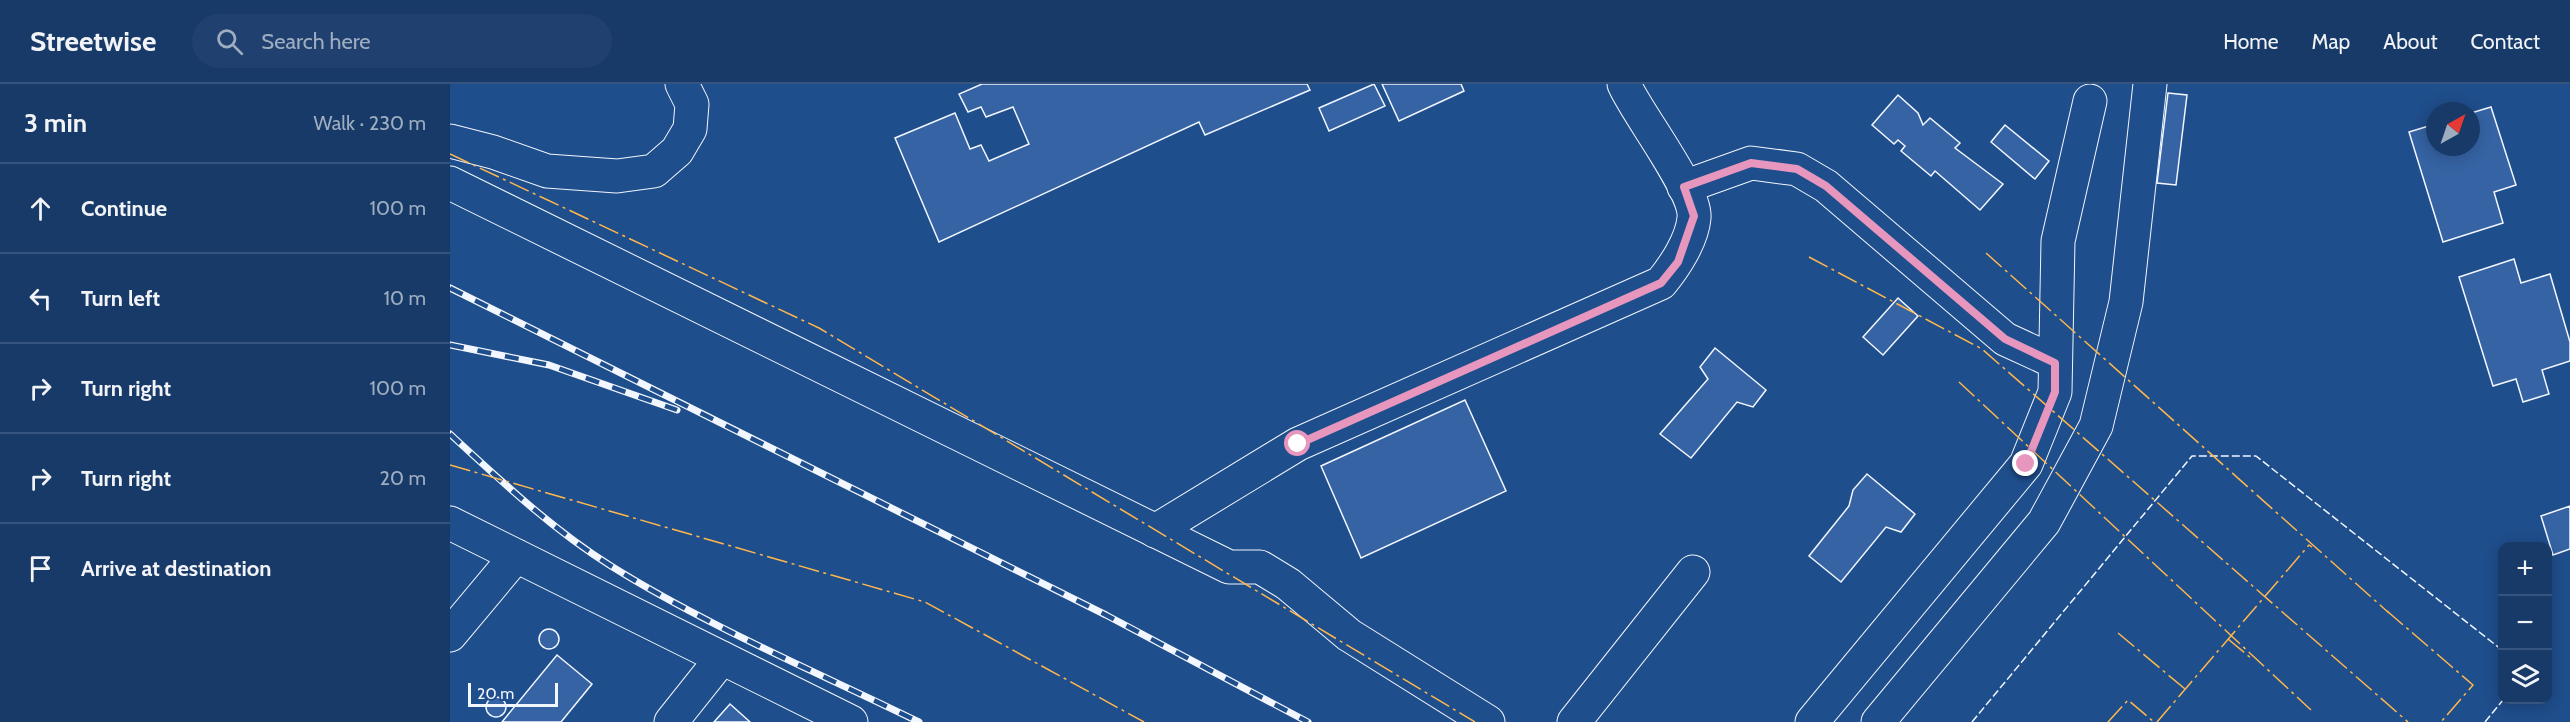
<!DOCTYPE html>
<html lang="en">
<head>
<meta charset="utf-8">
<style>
	body { margin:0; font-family:Cabin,sans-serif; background:#20416f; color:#f1f3f6 }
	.controls { position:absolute; right:18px; bottom:18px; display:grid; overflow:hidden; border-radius:12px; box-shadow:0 3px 15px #0003 }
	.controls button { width:54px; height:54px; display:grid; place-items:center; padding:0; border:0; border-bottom:2px solid #36547d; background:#173a69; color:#f1f3f6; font:30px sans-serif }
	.compass { position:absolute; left:1976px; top:18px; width:54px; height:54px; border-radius:50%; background:#173a69; box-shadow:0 3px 15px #0003; rotate:40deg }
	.scale { position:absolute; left:18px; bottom:15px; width:90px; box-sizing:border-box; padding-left:6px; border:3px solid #f2f6ff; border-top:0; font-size:16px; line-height:21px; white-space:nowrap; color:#f2f6ff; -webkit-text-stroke:4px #1f4e8c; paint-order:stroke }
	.stop { position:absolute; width:18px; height:18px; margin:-14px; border:4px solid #e797bd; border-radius:50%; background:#fff }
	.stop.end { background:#e797bd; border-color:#fff; box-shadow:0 2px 6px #0008 }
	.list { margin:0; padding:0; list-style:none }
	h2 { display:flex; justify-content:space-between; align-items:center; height:78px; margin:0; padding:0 24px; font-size:26px }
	h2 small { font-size:20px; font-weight:400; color:#9eadc0 }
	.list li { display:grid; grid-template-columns:39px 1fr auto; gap:18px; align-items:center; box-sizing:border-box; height:90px; padding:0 24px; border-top:2px solid #36547d }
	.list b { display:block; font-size:22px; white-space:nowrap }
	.list em { font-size:20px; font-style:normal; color:#9eadc0 }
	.icon { flex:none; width:33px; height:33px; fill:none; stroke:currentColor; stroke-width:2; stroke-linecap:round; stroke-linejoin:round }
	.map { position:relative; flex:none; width:2120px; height:638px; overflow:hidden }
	header { display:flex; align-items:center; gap:36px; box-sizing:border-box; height:84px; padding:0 30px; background:#173a69; border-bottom:2px solid #36547d }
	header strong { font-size:28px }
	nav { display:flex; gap:33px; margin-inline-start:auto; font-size:21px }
	.search { width:420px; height:54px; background:#20416f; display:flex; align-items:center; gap:15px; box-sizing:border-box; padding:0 21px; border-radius:33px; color:#9eadc0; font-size:22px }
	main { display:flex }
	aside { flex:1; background:#173a69 }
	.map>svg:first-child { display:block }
	.building { fill:#3563a3; stroke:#f2f6ff; stroke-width:1.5 }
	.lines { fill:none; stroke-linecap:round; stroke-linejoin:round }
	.minor-casing { stroke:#f2f6ff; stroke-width:35 }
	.minor { stroke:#1f4e8c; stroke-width:33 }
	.rail-casing { stroke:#f2f6ff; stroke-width:7 }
	.rail { stroke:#1f4e8c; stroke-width:4.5; stroke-dasharray:14; stroke-linecap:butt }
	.fence { stroke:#f2f6ff; stroke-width:1.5; stroke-dasharray:8 3; stroke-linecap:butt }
	.power { stroke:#ffb74d; stroke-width:1.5; stroke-dasharray:21 4.5 3 4.5; stroke-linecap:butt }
	.route { stroke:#e797bd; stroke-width:8 }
</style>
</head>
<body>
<header>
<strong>Streetwise</strong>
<div class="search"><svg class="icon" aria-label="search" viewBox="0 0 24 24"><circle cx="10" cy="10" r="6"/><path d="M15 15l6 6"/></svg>Search here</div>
<nav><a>Home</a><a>Map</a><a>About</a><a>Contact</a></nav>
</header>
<main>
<aside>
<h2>3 min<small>Walk · 230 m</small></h2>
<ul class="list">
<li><svg class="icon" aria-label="ahead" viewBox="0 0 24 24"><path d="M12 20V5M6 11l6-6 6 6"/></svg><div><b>Continue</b></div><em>100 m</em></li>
<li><svg class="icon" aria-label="left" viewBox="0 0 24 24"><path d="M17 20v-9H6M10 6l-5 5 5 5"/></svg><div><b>Turn left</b></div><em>10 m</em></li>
<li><svg class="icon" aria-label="right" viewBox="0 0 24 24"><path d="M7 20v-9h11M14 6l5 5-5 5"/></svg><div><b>Turn right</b></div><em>100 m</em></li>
<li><svg class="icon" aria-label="right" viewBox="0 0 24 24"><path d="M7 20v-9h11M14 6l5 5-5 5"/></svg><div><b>Turn right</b></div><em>20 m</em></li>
<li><svg class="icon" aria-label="arrive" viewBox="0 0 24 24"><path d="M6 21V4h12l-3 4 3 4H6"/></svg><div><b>Arrive at destination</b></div></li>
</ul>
</aside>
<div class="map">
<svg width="2120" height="638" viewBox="0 0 2120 638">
	<rect width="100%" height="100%" fill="#1f4e8c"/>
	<g class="building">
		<polygon points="532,0 857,0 860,6 755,51 749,38 489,158 445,54 505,29 520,65 531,61 539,77 579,60 563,23 536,33 531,23 518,28 509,10"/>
		<polygon points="924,0 935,22 879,47 869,24"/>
		<polygon points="932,0 1011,0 1014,7 949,37"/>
		<polygon points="1718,9 1737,11 1726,101 1707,99"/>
		<polygon points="1448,11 1468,29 1473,41 1480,34 1510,59 1505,64 1553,100 1530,126 1485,87 1481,92 1451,67 1455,62 1448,56 1444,60 1422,41"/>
		<polygon points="2041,23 2066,101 2044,108 2053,139 1993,158 1959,48 1985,40 1985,63 2021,63 2021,29"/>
		<polygon points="1555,41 1599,77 1585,95 1541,58"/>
		<polygon points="2064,175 2071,199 2100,190 2120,258 2120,277 2092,286 2099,310 2073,318 2066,295 2043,302 2009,193"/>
		<polygon points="1448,214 1468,232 1433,271 1413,253"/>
		<polygon points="1265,264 1316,306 1303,323 1287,318 1241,374 1210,350 1258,295 1250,283"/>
		<polygon points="1015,316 1056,407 911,474 871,382"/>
		<polygon points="1417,390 1465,430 1451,448 1436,443 1391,498 1359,472 1399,422 1403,406"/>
		<polygon points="2120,422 2120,465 2103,471 2091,432"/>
		<circle cx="99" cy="555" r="10"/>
		<polygon points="107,571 142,600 111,638 52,638"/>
		<circle cx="46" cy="623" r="10"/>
		<polygon points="280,620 299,637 300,638 264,638"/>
	</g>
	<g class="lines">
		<defs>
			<g id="minor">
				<polyline points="0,57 43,68 97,87 167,92 204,87 227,67 240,45 242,20 232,0"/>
				<polyline points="0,99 779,483 810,483 838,500 899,551 1038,638"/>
				<polyline points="1234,103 1301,79 1347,85 1376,102 1555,255 1605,278"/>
				<polyline points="0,439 401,638"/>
				<path d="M705 447 848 360 1211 199C1225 182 1242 156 1244 134 1247 106 1187 30 1174 0"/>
				<polyline points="0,551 66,472"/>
				<polyline points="221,638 272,574"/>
				<polyline points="1124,638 1243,488"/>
				<polyline points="1362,638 1576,380 1605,308 1608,157 1640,17"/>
				<polyline points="1428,638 1594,438 1646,342 1676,218 1700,0"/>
			</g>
		</defs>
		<use href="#minor" class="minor-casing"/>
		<use href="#minor" class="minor"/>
		<defs>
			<g id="rail">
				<polyline points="0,204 656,531 858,638"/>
				<polyline points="0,261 99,281 227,326"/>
				<path d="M0 350C51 397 102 445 161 482 259 543 367 588 469 638"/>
			</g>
		</defs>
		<use href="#rail" class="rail-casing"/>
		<use href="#rail" class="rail"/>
		<g class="fence">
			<polyline points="1522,638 1742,372 1806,372 2052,566"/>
			<polyline points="2035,638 2053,616"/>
		</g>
		<g class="power">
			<polyline points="0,70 369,244 1025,638"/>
			<polyline points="1536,169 1939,529"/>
			<polyline points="1359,173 1532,265 1958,638"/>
			<polyline points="1509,298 1861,626"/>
			<polyline points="0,381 475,518 694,638"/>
			<polyline points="1937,527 2023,601 1991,638"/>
			<polyline points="1668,549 1735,605"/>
			<polyline points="1778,555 1802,575"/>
			<polyline points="1658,638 1678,616 1704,638"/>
			<polyline points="1707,638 1859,461 1862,463"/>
		</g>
	</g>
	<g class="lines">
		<polyline class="route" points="848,360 1211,199 1228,178 1244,132 1234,103 1301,79 1347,85 1376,102 1555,255 1605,279 1605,308 1576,380"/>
	</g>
</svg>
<div class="controls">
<button>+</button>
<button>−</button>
<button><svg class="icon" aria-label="layers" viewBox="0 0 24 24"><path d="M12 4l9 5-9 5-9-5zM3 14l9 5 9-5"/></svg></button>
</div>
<svg class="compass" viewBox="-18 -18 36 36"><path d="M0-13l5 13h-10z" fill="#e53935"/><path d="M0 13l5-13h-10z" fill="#9eadc0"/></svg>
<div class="scale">20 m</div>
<div class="stop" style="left:848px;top:360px"></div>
<div class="stop end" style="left:1576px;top:380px"></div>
</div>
</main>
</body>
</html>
